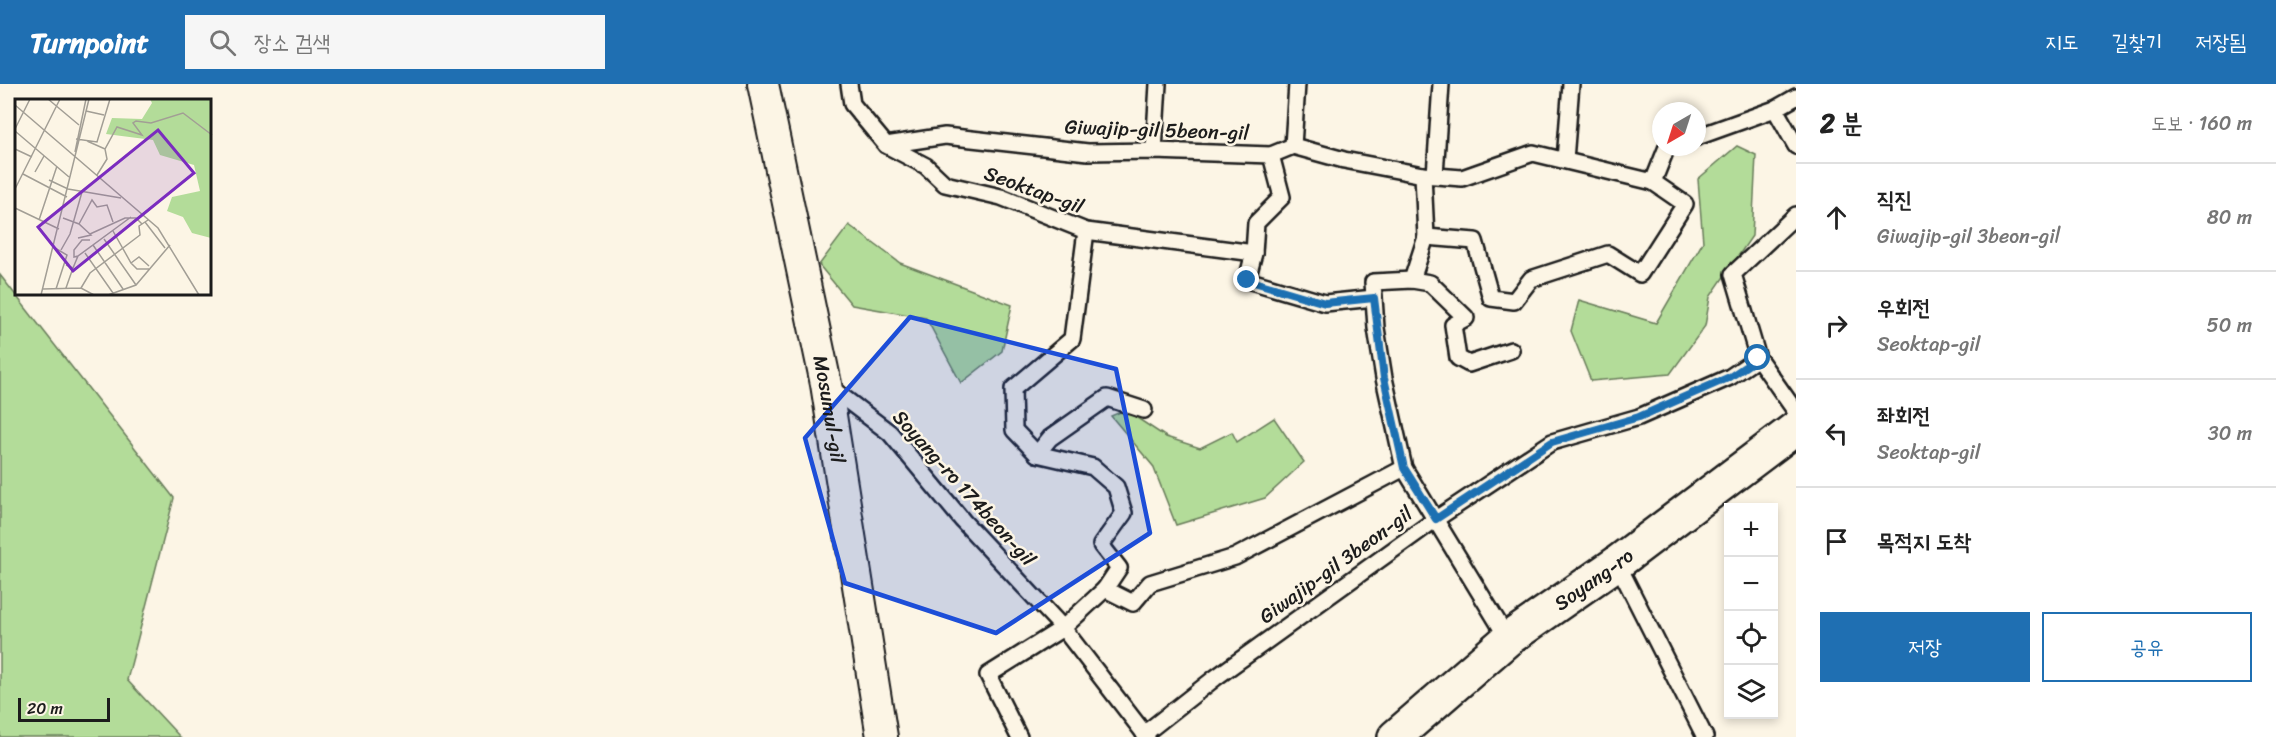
<!DOCTYPE html>
<html lang="ko">
<head>
<meta charset="utf-8">
<style>
	body { margin:0; font-family:Sriracha,"Poor Story",sans-serif; background:#f6f6f6; color:#222 }
	.controls { position:absolute; right:18px; bottom:18px; display:grid; overflow:hidden; border-radius:0px; box-shadow:0 3px 9px #0003 }
	.controls button { width:54px; height:54px; display:grid; place-items:center; padding:0; border:0; border-bottom:2px solid #e0e0e0; background:#fff; color:#222; font:30px sans-serif }
	.compass { position:absolute; left:1652px; top:18px; width:54px; height:54px; border-radius:50%; background:#fff; box-shadow:0 3px 9px #0003; rotate:219deg }
	.scale { position:absolute; left:18px; bottom:15px; width:92px; box-sizing:border-box; padding-left:6px; border:3px solid #1c1c1c; border-top:0; font-size:16px; line-height:21px; white-space:nowrap; color:#1c1c1c; -webkit-text-stroke:4px #fcf5e5; paint-order:stroke }
	.stop { position:absolute; width:18px; height:18px; margin:-14px; border:4px solid #1f6fb2; border-radius:50%; background:#fff }
	.stop.end { background:#1f6fb2; border-color:#fff; box-shadow:0 2px 6px #0008 }
	.list { margin:0; padding:0; list-style:none }
	h2 { display:flex; justify-content:space-between; align-items:center; height:78px; margin:0; padding:0 24px; font-size:26px }
	h2 small { font-size:20px; font-weight:400; color:#767676 }
	.list li { display:grid; grid-template-columns:39px 1fr auto; gap:18px; align-items:center; box-sizing:border-box; height:108px; padding:0 24px; border-top:2px solid #e0e0e0 }
	.list b { display:block; font-size:22px; white-space:nowrap }
	.list p { margin:0; font-size:20px; white-space:nowrap; color:#767676 }
	.list em { font-size:20px; font-style:normal; color:#767676 }
	.actions { display:flex; gap:12px; padding:18px 24px }
	.actions a { flex:1; padding:14px 0; border:2px solid #1f6fb2; border-radius:0px; text-align:center; font-size:21px; color:#1f6fb2 }
	.actions .main { background:#1f6fb2; color:#fff }
	.icon { flex:none; width:33px; height:33px; fill:none; stroke:currentColor; stroke-width:2; stroke-linecap:round; stroke-linejoin:round }
	.map { position:relative; flex:none; width:1796px; height:653px; overflow:hidden }
	header { display:flex; align-items:center; gap:36px; box-sizing:border-box; height:84px; padding:0 30px; background:#1f6fb2; color:#fff }
	header strong { font-size:28px }
	nav { display:flex; gap:33px; margin-inline-start:auto; font-size:21px }
	.search { width:420px; height:54px; background:#f6f6f6; display:flex; align-items:center; gap:15px; box-sizing:border-box; padding:0 21px; border-radius:0px; color:#767676; font-size:22px }
	main { display:flex }
	aside { flex:1; background:#fff }
	.map>svg:first-child { display:block }
	.green { fill:#b3dc99; stroke:#687c5a; stroke-width:1.5 }
	.lines { fill:none; stroke-linecap:round; stroke-linejoin:round }
	.service-casing { stroke:#1c1c1c; stroke-width:20 }
	.minor-casing { stroke:#1c1c1c; stroke-width:34 }
	.tertiary-casing { stroke:#1c1c1c; stroke-width:38 }
	.service { stroke:#fcf5e5; stroke-width:15 }
	.minor { stroke:#fcf5e5; stroke-width:30 }
	.tertiary { stroke:#fcf5e5; stroke-width:33 }
	.route { stroke:#1f6fb2; stroke-width:8 }
	.marked { fill:#1d4ed8; fill-opacity:0.2; stroke:#1d4ed8; stroke-width:4.5; stroke-linejoin:round }
	.labels { text-anchor:middle; dominant-baseline:central; stroke-width:5; stroke-linejoin:round; paint-order:stroke }
	.street-label { font-size:20px; fill:#1c1c1c; stroke:#fcf5e5 }
	.inset-road { fill:none; stroke:#a29e95; stroke-width:1.5 }
	.view { fill:#7b2cbf; fill-opacity:0.15; stroke:#7b2cbf; stroke-width:3 }
	.inset-edge { fill:none; stroke:#1c1c1c; stroke-width:3 }
</style>
</head>
<body>
<header>
<strong>Turnpoint</strong>
<div class="search"><svg class="icon" aria-label="search" viewBox="0 0 24 24"><circle cx="10" cy="10" r="6"/><path d="M15 15l6 6"/></svg>장소 검색</div>
<nav><a>지도</a><a>길찾기</a><a>저장됨</a></nav>
</header>
<main>
<div class="map">
<svg width="1796" height="653" viewBox="0 0 1796 653">
	<rect width="100%" height="100%" fill="#fcf5e5"/>
	<filter id="ink" filterUnits="userSpaceOnUse"><feTurbulence type="fractalNoise" baseFrequency=".0167" numOctaves="2"/><feDisplacementMap in="SourceGraphic" scale="12" xChannelSelector="R" yChannelSelector="G"/><feConvolveMatrix kernelMatrix="1 2 1 2 8 2 1 2 1" color-interpolation-filters="sRGB"/></filter>
	<g filter="url(#ink)">
		<g class="green">
			<polygon points="1737,62 1756,71 1752,152 1710,213 1705,242 1670,290 1591,297 1571,247 1579,216 1656,239 1703,158 1698,95"/>
			<polygon points="849,141 900,179 1012,221 1002,267 961,299 926,234 852,221 819,181"/>
			<polygon points="0,191 174,414 127,596 180,653 0,653"/>
			<polygon points="1125,326 1166,353 1200,364 1232,348 1237,358 1274,334 1304,378 1265,414 1176,441 1153,382 1111,332"/>
		</g>
		<g class="lines">
			<defs>
				<g id="service">
					<polyline points="849,0 852,20 886,61 926,82 945,100 1001,113 1086,147 1254,169"/>
					<polyline points="1796,13 1775,25 1796,62"/>
					<polyline points="1697,53 1775,25"/>
					<polyline points="886,61 945,52 1088,68 1154,67 1271,71 1293,62 1344,76 1423,91 1462,94 1533,69 1653,98 1667,63"/>
					<polyline points="1293,62 1297,0"/>
					<polyline points="1154,67 1158,0"/>
					<polyline points="1271,71 1282,113 1256,139 1254,169 1247,196 1325,219 1374,214"/>
					<polyline points="1565,76 1571,0"/>
					<polyline points="1435,91 1441,0"/>
					<polyline points="1796,131 1733,190 1758,274 1796,328"/>
					<polyline points="1086,147 1072,255 1013,305 1014,346 1037,370 1093,383 1116,403 1124,429 1101,461 1119,484 1105,505 1133,519 1150,499 1235,473 1404,384"/>
					<polyline points="1426,153 1475,157 1491,214 1514,217 1531,195 1608,170 1640,190 1685,120 1653,98"/>
					<polyline points="1412,196 1426,153 1423,91"/>
					<polyline points="827,301 890,349 963,437 1063,544 1147,653"/>
					<polyline points="1037,370 1050,354 1107,314 1144,326"/>
					<polyline points="1617,479 1705,653"/>
					<polyline points="1508,555 1404,384 1384,294 1376,244 1373,198 1412,196 1430,199 1466,234 1453,241 1458,274 1469,280 1511,266"/>
					<polyline points="1144,650 1215,594 1436,435 1552,358 1639,333 1730,293 1758,274"/>
					<polyline points="1019,653 988,591 1063,544 1105,505"/>
				</g>
				<g id="minor">
					<path id="s1" d="M763 0 826 300 882 653"/>
				</g>
				<g id="tertiary">
					<path id="s2" d="M1395 653 1508 555 1617 479 1796 344"/>
				</g>
			</defs>
			<use href="#service" class="service-casing"/>
			<use href="#minor" class="minor-casing"/>
			<use href="#tertiary" class="tertiary-casing"/>
			<use href="#service" class="service"/>
			<use href="#minor" class="minor"/>
			<use href="#tertiary" class="tertiary"/>
		</g>
	</g>
	<g class="lines" filter="url(#ink)">
		<polyline class="route" points="1247,196 1325,219 1374,214 1384,294 1404,384 1436,435 1552,358 1639,333 1730,293 1758,274"/>
	</g>
	<path class="marked" d="M910 233 1116 285 1150 449 996 549 845 499 805 354Z"/>
	<g class="labels">
		<g class="street-label">
			<text transform="translate(1157 46) rotate(2)">Giwajip-gil 5beon-gil</text>
			<text transform="translate(1034 106) rotate(20)">Seoktap-gil</text>
			<text stroke="none"><textPath href="#s1" startOffset="332">Mosumul-gil</textPath></text>
			<text transform="translate(964 404) rotate(48)">Soyang-ro 174beon-gil</text>
			<text transform="translate(1336 481) rotate(-36)">Giwajip-gil 3beon-gil</text>
			<text stroke="none"><textPath href="#s2" startOffset="254">Soyang-ro</textPath></text>
		</g>
	</g>
	<g transform="translate(15 15)">
		<rect width="196" height="196" fill="#fcf5e5"/>
		<path d="M135 0H196V139L177 134 168 118 152 112 157 98 185 92 179 66 145 56 138 41 91 35 97 19 127 20 137 4Z" fill="#b3dc99"/>
		<path class="inset-road" d="M33 0 64 26M0 6 143 129 184 196M71 12 89 16M0 30 15 0M0 32 54 78M61 40 82 43 95 0M72 42 90 50 102 28 127 36 118 24 121 22 136 24 168 14 197 36M0 50 17 58M60 53 71 0M20 73 29 57M8 75 52 98M82 76 92 60 90 50M34 81 53 90 106 99M0 90 45 0M0 109 44 130M48 119 64 125 76 136 63 139M24 121 42 67M130 123 150 149M64 125 77 101 82 108 92 106 98 123M98 132 116 164 122 170H134M75 135 110 119H121L127 125M89 140 121 186M78 146 108 190M40 149 52 156 41 190M46 151 55 135 67 93M70 154 98 194M63 157 59 158V151L67 141H75M116 164 124 158 134 167M58 169 63 157 116 118M51 189 58 169 51 166M66 189 75 174 125 136 124 127 133 121M28 190 66 189 79 196M26 196 74 0M93 196 121 186 155 146"/>
		<path class="view" d="M143 31 179 74 58 172 23 128Z"/>
		<rect width="196" height="196" class="inset-edge"/>
	</g>
</svg>
<div class="controls">
<button>+</button>
<button>−</button>
<button><svg class="icon" aria-label="locate" viewBox="0 0 24 24"><circle cx="12" cy="12" r="6"/><path d="M12 2v4M12 18v4M2 12h4M18 12h4"/></svg></button>
<button><svg class="icon" aria-label="layers" viewBox="0 0 24 24"><path d="M12 4l9 5-9 5-9-5zM3 14l9 5 9-5"/></svg></button>
</div>
<svg class="compass" viewBox="-18 -18 36 36"><path d="M0-13l5 13h-10z" fill="#e53935"/><path d="M0 13l5-13h-10z" fill="#767676"/></svg>
<div class="scale">20 m</div>
<div class="stop" style="left:1758px;top:274px"></div>
<div class="stop end" style="left:1247px;top:196px"></div>
</div>
<aside>
<h2>2 분<small>도보 · 160 m</small></h2>
<ul class="list">
<li><svg class="icon" aria-label="ahead" viewBox="0 0 24 24"><path d="M12 20V5M6 11l6-6 6 6"/></svg><div><b>직진</b><p>Giwajip-gil 3beon-gil</p></div><em>80 m</em></li>
<li><svg class="icon" aria-label="right" viewBox="0 0 24 24"><path d="M7 20v-9h11M14 6l5 5-5 5"/></svg><div><b>우회전</b><p>Seoktap-gil</p></div><em>50 m</em></li>
<li><svg class="icon" aria-label="left" viewBox="0 0 24 24"><path d="M17 20v-9H6M10 6l-5 5 5 5"/></svg><div><b>좌회전</b><p>Seoktap-gil</p></div><em>30 m</em></li>
<li><svg class="icon" aria-label="arrive" viewBox="0 0 24 24"><path d="M6 21V4h12l-3 4 3 4H6"/></svg><div><b>목적지 도착</b></div></li>
</ul>
<div class="actions"><a class="main">저장</a><a>공유</a></div>
</aside>
</main>
</body>
</html>
